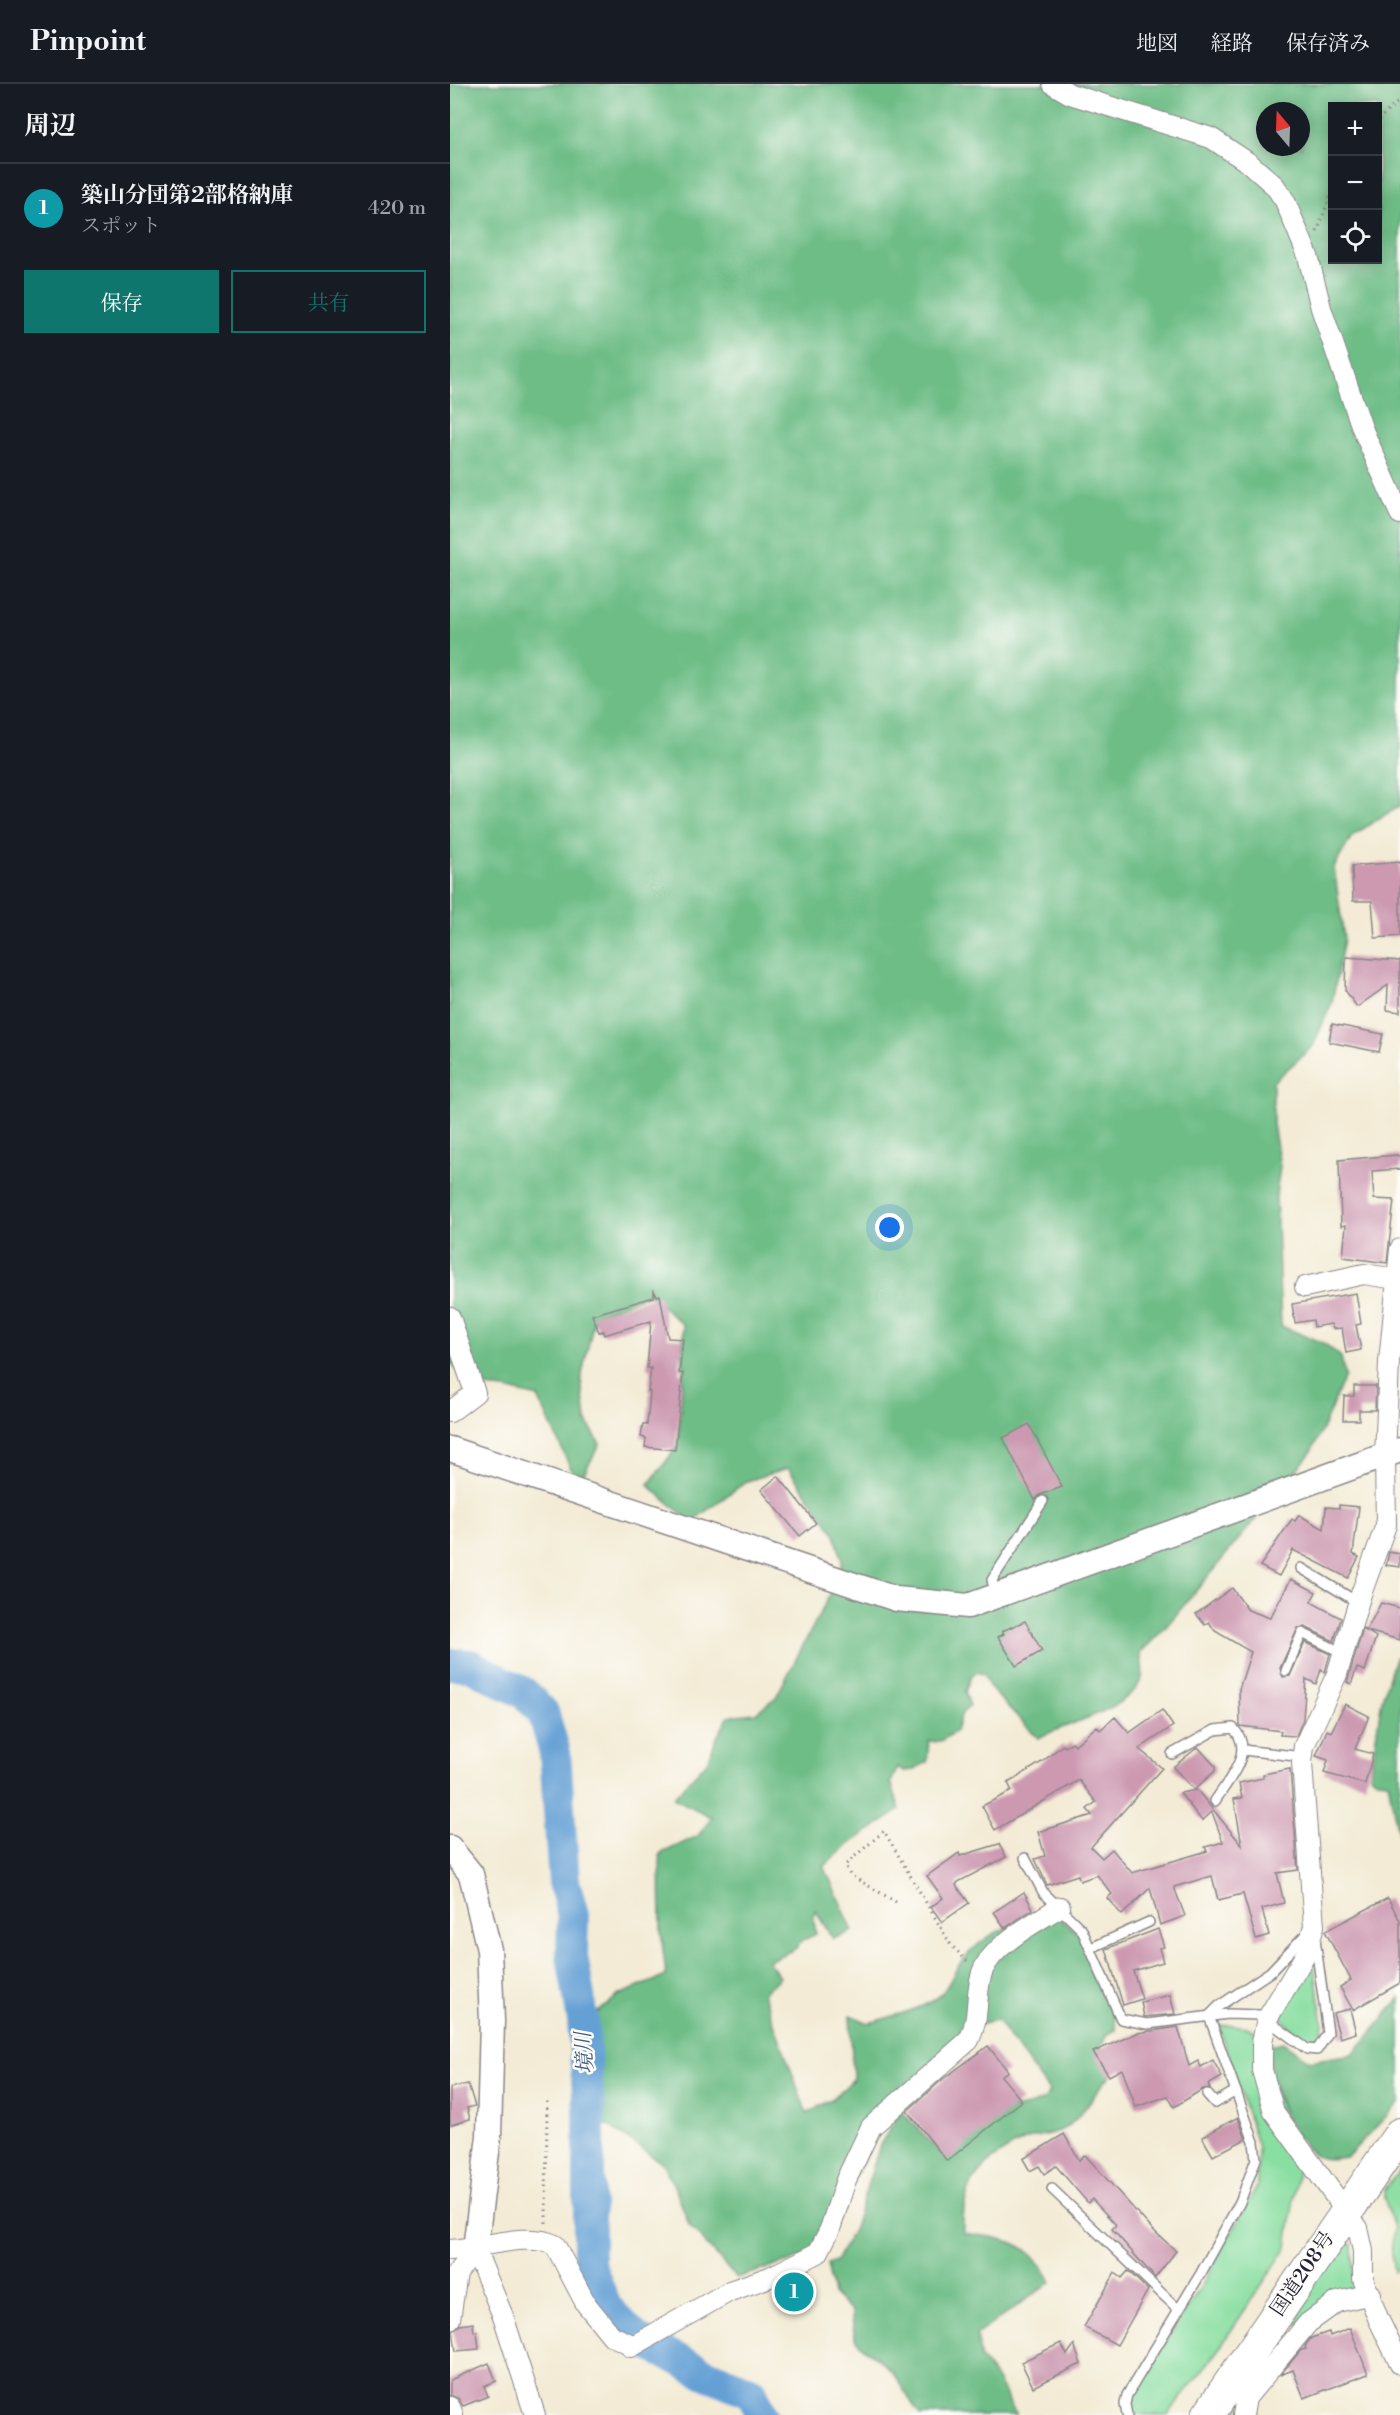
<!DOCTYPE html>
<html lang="ja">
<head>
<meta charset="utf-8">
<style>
	body { margin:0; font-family:"Libre Bodoni","Noto Serif JP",serif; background:#20242c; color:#f1f3f6 }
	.controls { position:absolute; right:18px; top:18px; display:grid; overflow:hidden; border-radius:0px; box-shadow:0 3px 15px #0003 }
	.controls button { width:54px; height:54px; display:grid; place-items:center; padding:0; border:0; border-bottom:2px solid #363941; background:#171b24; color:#f1f3f6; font:30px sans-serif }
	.compass { position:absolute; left:806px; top:18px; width:54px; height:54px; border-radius:50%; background:#171b24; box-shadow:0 3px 15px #0003; rotate:341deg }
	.you { position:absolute; left:440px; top:1144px; width:21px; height:21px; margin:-15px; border:4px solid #fff; border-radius:50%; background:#1a73e8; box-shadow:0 0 0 9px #1a73e833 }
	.badge { display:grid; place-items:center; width:39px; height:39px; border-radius:50%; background:#0f766e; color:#fff; font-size:20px; font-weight:700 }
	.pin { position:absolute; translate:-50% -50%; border:3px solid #fff; box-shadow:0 2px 6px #0006 }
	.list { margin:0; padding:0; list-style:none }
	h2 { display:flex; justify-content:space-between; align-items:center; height:78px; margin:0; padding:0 24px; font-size:26px }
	h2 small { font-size:20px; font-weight:400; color:#9ea1a6 }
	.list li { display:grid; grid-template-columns:39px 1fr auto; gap:18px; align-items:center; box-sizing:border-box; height:90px; padding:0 24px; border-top:2px solid #363941 }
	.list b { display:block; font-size:22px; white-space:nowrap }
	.list p { margin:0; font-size:20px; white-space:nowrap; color:#9ea1a6 }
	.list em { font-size:20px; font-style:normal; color:#9ea1a6 }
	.actions { display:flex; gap:12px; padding:18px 24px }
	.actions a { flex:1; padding:14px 0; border:2px solid #0f766e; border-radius:0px; text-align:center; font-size:21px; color:#0f766e }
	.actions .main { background:#0f766e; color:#fff }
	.icon { flex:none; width:33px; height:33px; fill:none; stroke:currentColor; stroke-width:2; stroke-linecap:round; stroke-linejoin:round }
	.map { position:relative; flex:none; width:950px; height:2331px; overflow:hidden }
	header { display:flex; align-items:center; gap:36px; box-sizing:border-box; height:84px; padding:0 30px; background:#171b24; border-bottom:2px solid #363941 }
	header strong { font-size:28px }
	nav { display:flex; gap:33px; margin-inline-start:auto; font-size:21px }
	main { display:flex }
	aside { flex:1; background:#171b24 }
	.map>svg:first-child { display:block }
	.green { fill:#89dea1; stroke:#56806e; stroke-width:1.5 }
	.forest { fill:#6ebd87; stroke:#487061; stroke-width:1.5; fill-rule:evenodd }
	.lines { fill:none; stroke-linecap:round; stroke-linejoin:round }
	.river { stroke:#65a0d5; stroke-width:32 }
	.building { fill:#cc99b1 }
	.service-casing { stroke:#8a8688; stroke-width:12 }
	.minor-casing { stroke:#8a8688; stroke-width:22 }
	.tertiary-casing { stroke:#8a8688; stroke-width:27 }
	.trunk-casing { stroke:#8a8688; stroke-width:34 }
	.path { stroke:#8a8688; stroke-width:3; stroke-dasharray:1.5 4.5; stroke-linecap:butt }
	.service { stroke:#fff; stroke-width:9 }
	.minor { stroke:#fff; stroke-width:20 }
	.tertiary { stroke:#fff; stroke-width:24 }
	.trunk { stroke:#fff; stroke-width:32 }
	.labels { text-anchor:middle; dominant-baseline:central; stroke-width:5; stroke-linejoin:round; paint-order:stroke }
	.street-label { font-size:20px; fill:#22223b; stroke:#fdfcf7 }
	.water-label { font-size:21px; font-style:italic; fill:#405b80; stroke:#fdfcf7 }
</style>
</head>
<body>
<header>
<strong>Pinpoint</strong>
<nav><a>地図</a><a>経路</a><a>保存済み</a></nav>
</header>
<main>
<aside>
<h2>周辺<small></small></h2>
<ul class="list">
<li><span class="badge" style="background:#0f9aa8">1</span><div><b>築山分団第2部格納庫</b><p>スポット</p></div><em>420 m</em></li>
</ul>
<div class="actions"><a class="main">保存</a><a>共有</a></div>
</aside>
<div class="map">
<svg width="950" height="2331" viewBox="0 0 950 2331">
	<rect width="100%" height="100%" fill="#fdfcf7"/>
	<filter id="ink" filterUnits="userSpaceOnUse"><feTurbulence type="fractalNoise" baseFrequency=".0167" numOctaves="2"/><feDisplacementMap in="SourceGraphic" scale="12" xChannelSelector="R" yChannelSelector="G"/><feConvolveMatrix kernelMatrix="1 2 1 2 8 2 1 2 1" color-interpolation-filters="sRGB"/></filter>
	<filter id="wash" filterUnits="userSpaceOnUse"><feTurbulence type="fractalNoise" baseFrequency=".008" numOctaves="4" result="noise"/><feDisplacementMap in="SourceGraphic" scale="24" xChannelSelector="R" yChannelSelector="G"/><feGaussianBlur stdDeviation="1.35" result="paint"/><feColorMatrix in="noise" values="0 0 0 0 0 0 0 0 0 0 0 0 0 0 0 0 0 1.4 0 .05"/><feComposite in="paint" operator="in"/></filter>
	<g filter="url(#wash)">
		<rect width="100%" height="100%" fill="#f3ebd5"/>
		<g class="green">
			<polygon points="863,1874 873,1940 871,1952 861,1956 847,1951 829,1931"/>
			<polygon points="783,1941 797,1943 804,1947 849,2078 837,2163 768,2266 718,2331 682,2331 680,2324 685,2307 755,2196 807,2102 808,2063 769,1942"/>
			<polygon points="950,2085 950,2182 944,2188 941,2170 944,2144 934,2114 934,2107"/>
			<polygon points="902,2160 904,2200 909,2215 845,2240 837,2246 819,2267 785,2331 761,2331 890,2161"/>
		</g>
		<g class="forest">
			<path d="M0 0H950V721L902 752 884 783 894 855 882 918 863 962 823 998V1040L830 1082 826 1111 831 1242 875 1260 891 1273 895 1292 869 1353 859 1371 715 1544 690 1569C691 1576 694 1586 692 1593 683 1625 614 1640 588 1654L540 1604 534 1591 527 1588 521 1592 515 1608 520 1622 512 1629 506 1647 489 1658 479 1657 477 1678 464 1686 454 1687 448 1683 441 1698 450 1726 401 1759 374 1782 403 1847 383 1855 365 1826 363 1831 366 1850 353 1856 345 1865 318 1877 330 1893 313 1909 357 2030 388 2011 403 1995 400 1931 419 1939C438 1933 475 1925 489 1912 500 1902 503 1888 512 1877 540 1843 565 1840 606 1832L630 1851 664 1931 666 1946 657 1950 651 1963 661 1991C643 2008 635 2032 613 2045 601 2052 585 2051 573 2057 530 2078 511 2101 513 2149 556 2155 579 2155 601 2198L526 2251 531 2275 546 2294 566 2331H470C460 2317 452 2301 441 2287 418 2260 403 2272 402 2228L383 2210 377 2180 386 2177 404 2144 430 2061 451 2026 488 2067 544 2028 579 2022 595 2016 599 2007 547 1936 527 1940 437 2029 368 2169 286 2194 239 2141 227 2108 213 2080 158 2041 143 2042 137 1976 141 1934 169 1911 216 1892 211 1847 210 1770 248 1752 262 1733 223 1714 257 1678 267 1653 279 1632 305 1629 326 1613 388 1495 392 1475 384 1448 338 1384 297 1397 241 1438 198 1401 228 1362 233 1294V1241L199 1210 145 1231 131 1295 136 1336 150 1360 128 1400 88 1313 55 1305 16 1301 0 1276ZM882 22H928V176H882ZM815 27H851V63H815Z"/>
			<polygon points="950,1571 950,1760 938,1697 927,1696 920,1691 932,1615 945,1574"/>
			<path d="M950 1914V2018L897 2073C888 2074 873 2077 865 2071 839 2052 815 1991 820 1961L833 1958 859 1977 903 1970Z"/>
		</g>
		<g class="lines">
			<polyline class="river" points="0,1580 20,1581 74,1609 93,1628 105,1669 114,1798 123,1831 122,1872 133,1936 139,2025 139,2180 156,2223 187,2255 255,2289 302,2309 312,2331"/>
		</g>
		<g id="blocks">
			<g class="building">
				<polygon points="950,778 950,852 925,854 922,817 903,817 902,782"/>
				<polygon points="896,873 950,877 950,928 937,926 938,901 907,923 895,906"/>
				<polygon points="882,940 933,950 929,968 879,958"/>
				<polygon points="947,1071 950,1073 950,1085 922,1087 924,1115 944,1116 937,1179 893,1173 896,1141 891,1142 889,1076"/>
				<polygon points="204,1207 207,1212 210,1211 218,1254 233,1255 229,1289 233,1289 225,1366 195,1363 196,1354 191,1353 193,1340 197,1341 200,1308 198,1307 201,1284 197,1284 201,1237 154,1251 153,1247 149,1248 142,1231 204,1213"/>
				<polygon points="906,1209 911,1240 906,1241 911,1266 896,1269 892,1244 883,1245 881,1240 864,1243 863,1236 845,1239 842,1220"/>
				<polygon points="904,1302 926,1302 925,1326 909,1326 909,1336 893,1336 894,1312 904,1312"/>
				<polygon points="579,1340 612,1403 590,1411 585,1416 553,1354"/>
				<polygon points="328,1392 366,1439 350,1452 311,1406"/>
				<polygon points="889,1421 909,1423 903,1470 909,1473 898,1494 843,1466 829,1492 810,1482 842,1435 845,1437 849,1431 874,1445 876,1423 889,1424"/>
				<polygon points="939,1468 950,1470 950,1483 936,1481"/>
				<polygon points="841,1495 866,1508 861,1518 891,1534 884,1557 855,1543 848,1544 830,1584 833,1593 840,1592 855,1558 880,1570 875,1588 871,1586 866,1600 856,1595 853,1635 846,1652 830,1651 831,1647 790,1642 789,1605 801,1568 765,1547 759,1538 755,1541 746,1530 782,1504 798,1526 820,1534"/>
				<polygon points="931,1519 950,1524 950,1556 917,1547 926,1553 915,1587 907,1584 901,1600 897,1598 913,1545 916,1547"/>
				<polygon points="575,1537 592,1567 566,1582 548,1553 554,1550 552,1547"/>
				<polygon points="895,1620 919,1632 905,1665 923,1670 915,1700 874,1689 878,1676 866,1672 877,1646 881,1648"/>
				<polygon points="712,1626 723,1642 689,1665 712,1684 641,1763 652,1774 662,1765 682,1789 757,1767 755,1763 773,1758 762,1728 752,1737 730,1709 747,1706 792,1761 784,1715 792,1714 789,1699 813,1694 813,1690 840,1685 848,1786 827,1789 834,1819 812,1825 819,1851 806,1855 793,1810 768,1816 762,1792 724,1803 735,1832 710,1841 700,1804 672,1831 657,1814 662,1810 647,1791 630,1797 628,1791 597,1801 585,1775 595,1772 588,1748 642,1731 637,1725 646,1718 629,1696 545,1746 532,1722 562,1707 558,1699 592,1678 613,1661 615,1663 622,1658 625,1661 647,1642 650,1646 665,1633 679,1649"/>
				<polygon points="748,1663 765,1682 765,1687 744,1706 723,1683"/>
				<polygon points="549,1760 556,1773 508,1798 506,1801 519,1819 492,1838 481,1823 493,1814 477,1792 509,1769 510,1772"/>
				<polygon points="574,1808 583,1825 555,1844 544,1828"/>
				<polygon points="938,1814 950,1837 950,1899 903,1926 890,1903 901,1896 875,1847"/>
				<polygon points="708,1845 714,1863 709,1864 713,1878 683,1887 692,1915 673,1921 656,1865"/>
				<polygon points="720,1911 725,1930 694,1933 691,1918"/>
				<polygon points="900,1925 906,1949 890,1954 883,1929"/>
				<polygon points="728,1943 739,1982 748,1977 751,1983 763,1976 772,1993 758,2001 760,2004 753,2005 724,2023 718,2012 686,2023 672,1985 659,1992 643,1968 687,1949"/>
				<polygon points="538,1962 558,1987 551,1992 572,2017 497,2077 457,2027 493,1995"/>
				<polygon points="18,2000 25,2022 17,2024 20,2035 0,2041 0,2004"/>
				<polygon points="788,2033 796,2055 763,2072 752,2053"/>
				<polygon points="614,2050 629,2076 635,2071 702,2145 726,2167 705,2194 662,2145 666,2141 642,2115 638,2119 606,2082 594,2090 589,2082 580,2087 573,2075"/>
				<polygon points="678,2187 698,2206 667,2261 634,2243 665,2189 672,2194"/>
				<polygon points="354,2191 360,2218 334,2224 329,2202"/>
				<polygon points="23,2239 24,2248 27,2247 29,2265 6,2267 3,2246 10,2241"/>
				<polygon points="900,2244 918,2290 854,2314 843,2286 830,2291 851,2266 856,2265 855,2262 861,2254 879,2248 880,2252"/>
				<polygon points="611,2259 617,2271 624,2261 631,2280 583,2303 571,2278"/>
				<polygon points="39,2279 46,2297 34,2302 38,2312 13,2322 8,2314 0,2311 0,2296"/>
			</g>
		</g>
	</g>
	<g filter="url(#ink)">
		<use href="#blocks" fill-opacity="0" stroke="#8a8688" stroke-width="1.5"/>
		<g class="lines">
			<defs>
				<g id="service">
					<polyline points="851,1484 909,1519"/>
					<polyline points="546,1511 542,1496 593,1417"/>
					<polyline points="836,1587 852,1549 893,1569"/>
					<polyline points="793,1666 853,1673"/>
					<path d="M722 1670 765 1646 783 1644C806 1667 779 1695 765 1717"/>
					<polyline points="575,1774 593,1808 632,1846 671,1935 697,1940 778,1930 810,1931 857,1965 867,1966 878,1949 865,1855"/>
					<polyline points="641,1864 699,1838"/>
					<polyline points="757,2010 765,2019 786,2007"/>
					<polyline points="602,2105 728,2225"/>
					<polyline points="677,2331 675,2320 677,2311 751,2189 790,2118 806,2075 804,2058 759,1932 769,1922 820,1888 858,1848"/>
				</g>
				<g id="minor">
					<polyline points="603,0 620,10 761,54 799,79 825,102 835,117 858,172 871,224 912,344 950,430"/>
					<polyline points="950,1165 939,1278 935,1373 936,1441 911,1510 887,1590 854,1662 852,1679 864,1842 856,1870 817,1935 812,1958 812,1986 824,2028 908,2144 913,2167 913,2195 928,2234 950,2280"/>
					<polyline points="855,1203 914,1190 946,1195"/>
					<polyline points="0,1233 25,1309 0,1328"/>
					<polyline points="25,2165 53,2232 85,2331"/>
					<path d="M0 2166C31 2165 77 2147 105 2161L136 2220 162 2252 180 2260 181 2263 280 2207 320 2193 368 2169 380 2145 396 2096 421 2043 519 1956C530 1933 525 1915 531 1892 538 1863 586 1838 610 1823"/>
					<polyline points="0,2235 7,2189 25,2165"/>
					<polyline points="0,2323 3,2331"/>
					<polyline points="793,2331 796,2314 858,2239 887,2218 921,2210"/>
				</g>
				<g id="tertiary">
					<polyline points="0,1365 446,1515 518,1522 950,1366"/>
					<polyline points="0,1764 21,1790 39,1866 42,1937 39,2052 25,2165"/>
				</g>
				<polyline id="trunk" points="758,2331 950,2050"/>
			</defs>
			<use href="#service" class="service-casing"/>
			<use href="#minor" class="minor-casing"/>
			<use href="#tertiary" class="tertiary-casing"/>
			<use href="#trunk" class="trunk-casing"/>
			<g class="path">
				<polyline points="928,36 950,16"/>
				<polyline points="867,148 882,107"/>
				<polyline points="446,1818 400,1791 395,1781 434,1747 501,1861 517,1877"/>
				<polyline points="96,2139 97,2017"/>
			</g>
			<use href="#service" class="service"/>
			<use href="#minor" class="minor"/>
			<use href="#tertiary" class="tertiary"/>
			<use href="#trunk" class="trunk"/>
		</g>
	</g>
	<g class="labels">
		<g class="street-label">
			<text transform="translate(853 2190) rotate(-56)">国道208号</text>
		</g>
		<g class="water-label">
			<text transform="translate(135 1969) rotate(-94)">境川</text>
		</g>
	</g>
</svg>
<div class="controls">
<button>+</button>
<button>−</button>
<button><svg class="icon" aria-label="locate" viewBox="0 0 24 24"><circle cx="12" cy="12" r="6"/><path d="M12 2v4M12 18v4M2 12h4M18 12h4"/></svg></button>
</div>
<svg class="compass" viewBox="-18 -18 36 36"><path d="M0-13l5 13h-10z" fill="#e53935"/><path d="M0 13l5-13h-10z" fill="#9ea1a6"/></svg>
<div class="you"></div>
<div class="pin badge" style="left:344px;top:2208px;background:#0f9aa8">1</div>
</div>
</main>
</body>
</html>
